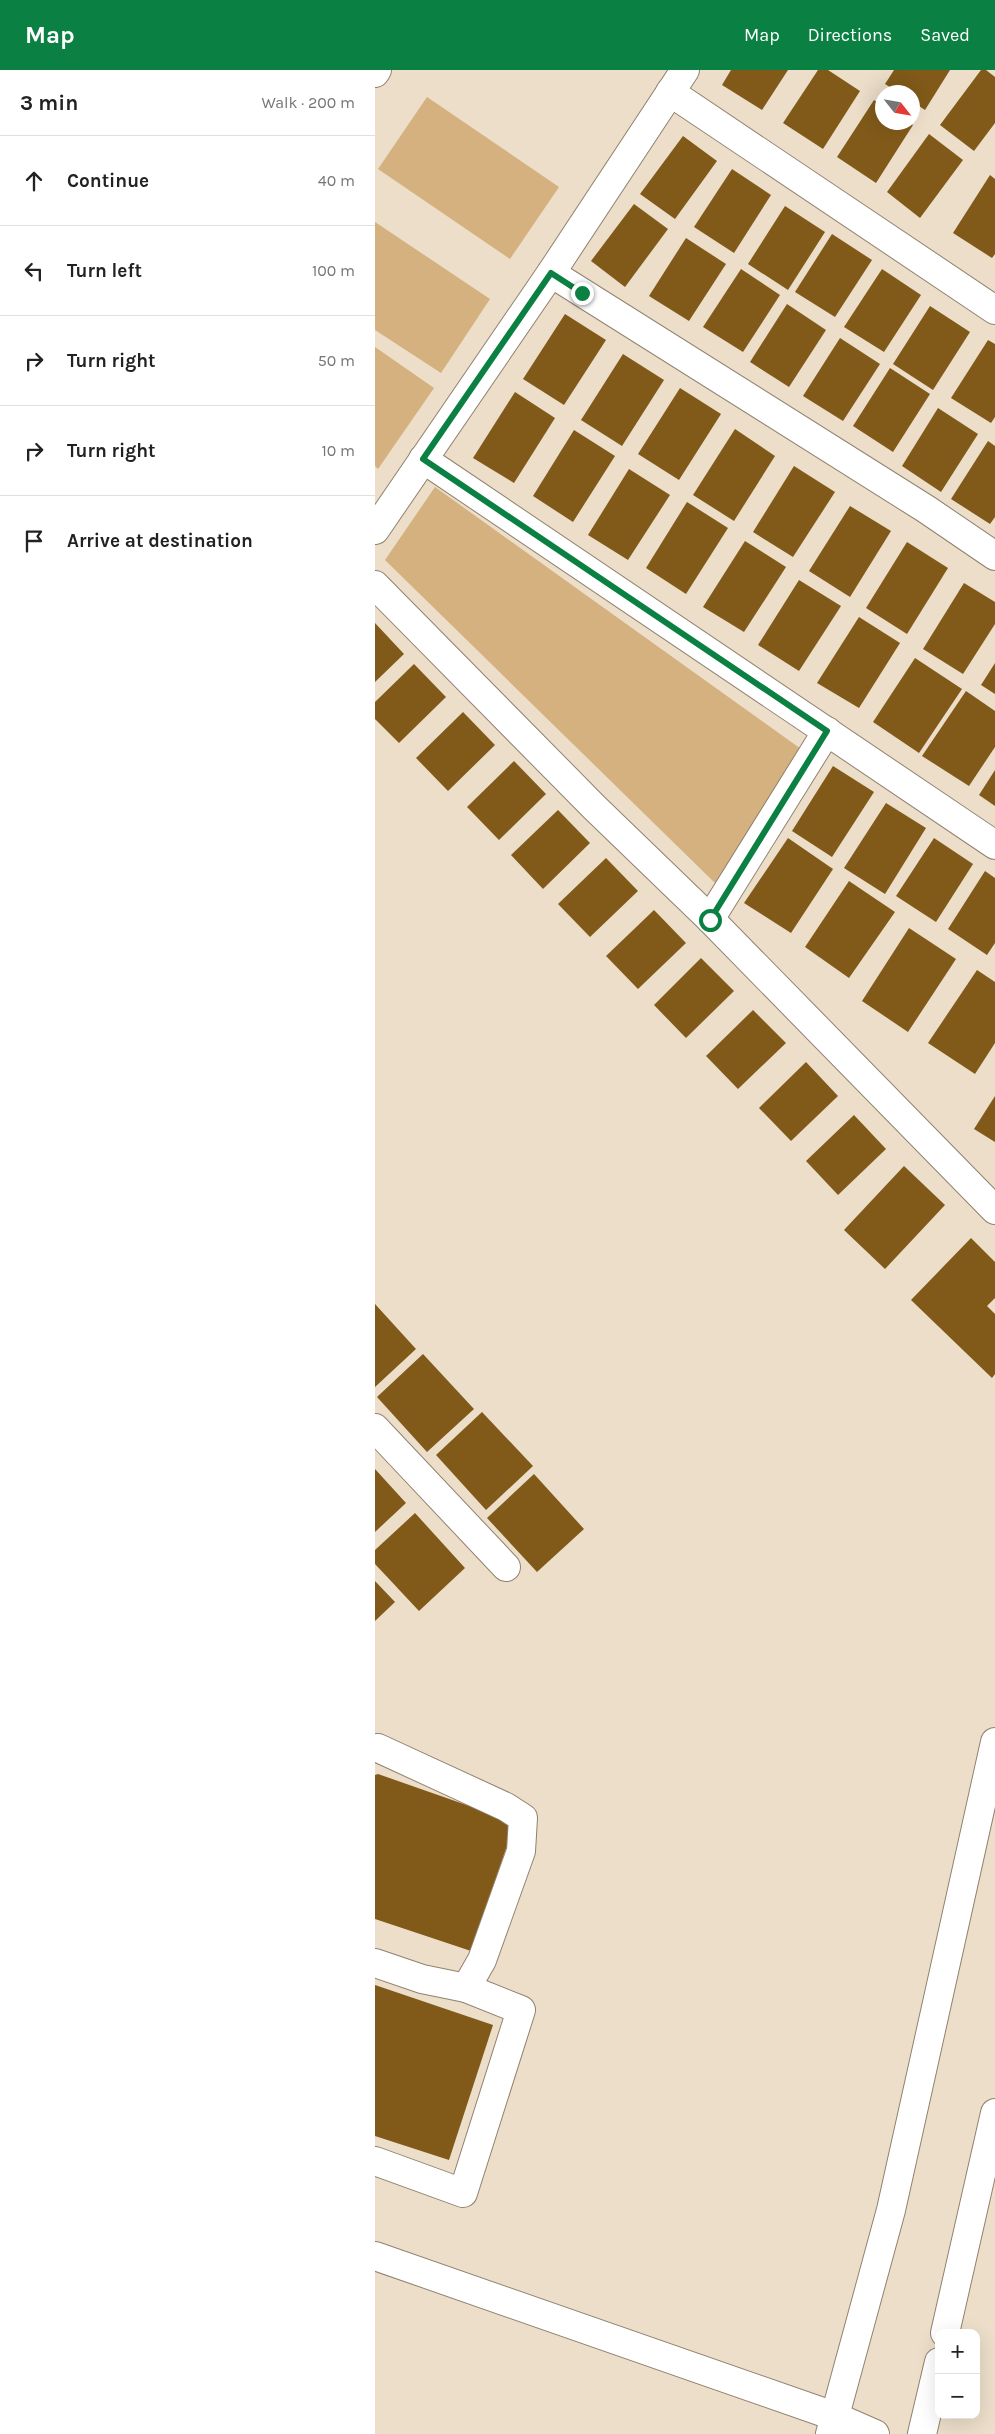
<!DOCTYPE html>
<html lang="en">
<head>
<meta charset="utf-8">
<style>
	body { margin:0; font-family:Karla,sans-serif; background:#f6f6f6; color:#222 }
	.controls { position:absolute; right:15px; bottom:15px; display:grid; overflow:hidden; border-radius:10px; box-shadow:0 5px 20px #0002 }
	.controls button { width:45px; height:45px; display:grid; place-items:center; padding:0; border:0; border-bottom:1px solid #e0e0e0; background:#fff; color:#222; font:25px sans-serif }
	.compass { position:absolute; left:500px; top:15px; width:45px; height:45px; border-radius:50%; background:#fff; box-shadow:0 5px 20px #0002; rotate:121deg }
	.stop { position:absolute; width:15px; height:15px; margin:-11px; border:4px solid #0b8043; border-radius:50%; background:#fff }
	.stop.end { background:#0b8043; border-color:#fff; box-shadow:0 1px 5px #0008 }
	.list { margin:0; padding:0; list-style:none }
	h2 { display:flex; justify-content:space-between; align-items:center; height:65px; margin:0; padding:0 20px; font-size:21px }
	h2 small { font-size:16px; font-weight:400; color:#767676 }
	.list li { display:grid; grid-template-columns:32px 1fr auto; gap:15px; align-items:center; box-sizing:border-box; height:90px; padding:0 20px; border-top:1px solid #e0e0e0 }
	.list b { display:block; font-size:19px; white-space:nowrap }
	.list em { font-size:16px; font-style:normal; color:#767676 }
	.icon { flex:none; width:28px; height:28px; fill:none; stroke:currentColor; stroke-width:2; stroke-linecap:round; stroke-linejoin:round }
	.map { position:relative; flex:none; width:620px; height:2364px; overflow:hidden }
	header { display:flex; align-items:center; gap:30px; box-sizing:border-box; height:70px; padding:0 25px; background:#0b8043; color:#fff }
	header strong { font-size:24px }
	nav { display:flex; gap:28px; margin-inline-start:auto; font-size:18px }
	main { display:flex }
	aside { flex:1; background:#fff }
	.map>svg:first-child { display:block }
	.green { fill:#d4b17e }
	.building { fill:#815a19 }
	.lines { fill:none; stroke-linecap:round; stroke-linejoin:round }
	.minor-casing { stroke:#908270; stroke-width:30 }
	.minor { stroke:#fff; stroke-width:28 }
	.route { stroke:#0b8043; stroke-width:6 }
</style>
</head>
<body>
<header>
<strong>Map</strong>
<nav><a>Map</a><a>Directions</a><a>Saved</a></nav>
</header>
<main>
<aside>
<h2>3 min<small>Walk · 200 m</small></h2>
<ul class="list">
<li><svg class="icon" aria-label="ahead" viewBox="0 0 24 24"><path d="M12 20V5M6 11l6-6 6 6"/></svg><div><b>Continue</b></div><em>40 m</em></li>
<li><svg class="icon" aria-label="left" viewBox="0 0 24 24"><path d="M17 20v-9H6M10 6l-5 5 5 5"/></svg><div><b>Turn left</b></div><em>100 m</em></li>
<li><svg class="icon" aria-label="right" viewBox="0 0 24 24"><path d="M7 20v-9h11M14 6l5 5-5 5"/></svg><div><b>Turn right</b></div><em>50 m</em></li>
<li><svg class="icon" aria-label="right" viewBox="0 0 24 24"><path d="M7 20v-9h11M14 6l5 5-5 5"/></svg><div><b>Turn right</b></div><em>10 m</em></li>
<li><svg class="icon" aria-label="arrive" viewBox="0 0 24 24"><path d="M6 21V4h12l-3 4 3 4H6"/></svg><div><b>Arrive at destination</b></div></li>
</ul>
</aside>
<div class="map">
<svg width="620" height="2364" viewBox="0 0 620 2364">
	<rect width="100%" height="100%" fill="#ecdec9"/>
	<g class="green">
		<polygon points="52,27 184,117 135,189 3,99"/>
		<polygon points="0,152 115,229 66,303 0,260"/>
		<polygon points="0,277 59,318 3,399 0,396"/>
		<polygon points="60,417 426,679 341,814 10,490"/>
	</g>
	<g class="building">
		<polygon points="356,0 413,0 387,40 347,15"/>
		<polygon points="443,0 453,0 485,21 448,79 408,53"/>
		<polygon points="519,0 575,0 550,40 538,32 538,22 523,22 510,14"/>
		<polygon points="606,0 611,0 620,7 620,53 599,81 565,55"/>
		<polygon points="499,30 508,36 508,52 534,52 538,55 501,113 462,87"/>
		<polygon points="554,64 588,90 545,148 512,122"/>
		<polygon points="308,66 342,91 300,149 265,124"/>
		<polygon points="357,99 396,125 359,183 319,157"/>
		<polygon points="615,105 620,109 620,184 617,188 578,163"/>
		<polygon points="259,134 293,159 250,217 216,191"/>
		<polygon points="410,136 450,162 413,220 373,194"/>
		<polygon points="457,164 497,190 460,247 420,222"/>
		<polygon points="311,168 351,194 314,251 274,226"/>
		<polygon points="366,199 405,225 368,282 328,257"/>
		<polygon points="507,199 546,225 509,282 469,257"/>
		<polygon points="412,234 451,260 414,317 375,292"/>
		<polygon points="555,236 595,262 558,320 518,294"/>
		<polygon points="190,244 231,270 189,335 148,309"/>
		<polygon points="465,268 505,294 468,351 428,326"/>
		<polygon points="613,270 620,274 620,347 616,353 576,328"/>
		<polygon points="248,284 289,310 247,376 206,350"/>
		<polygon points="515,298 555,324 518,382 478,356"/>
		<polygon points="305,318 346,344 304,410 263,384"/>
		<polygon points="140,322 180,348 139,413 98,388"/>
		<polygon points="563,338 603,364 566,422 527,396"/>
		<polygon points="360,359 400,386 359,451 318,425"/>
		<polygon points="199,360 240,386 198,452 158,426"/>
		<polygon points="613,371 620,376 620,447 615,454 576,429"/>
		<polygon points="419,396 460,422 418,487 378,462"/>
		<polygon points="254,399 295,425 253,490 213,465"/>
		<polygon points="312,432 353,458 311,524 271,498"/>
		<polygon points="475,436 516,461 475,527 434,501"/>
		<polygon points="370,471 411,497 369,562 328,537"/>
		<polygon points="532,472 573,498 532,564 491,538"/>
		<polygon points="424,510 466,536 424,601 383,575"/>
		<polygon points="589,513 620,532 620,554 588,604 548,579"/>
		<polygon points="484,547 525,573 484,638 442,613"/>
		<polygon points="0,553 29,584 0,612"/>
		<polygon points="540,588 587,619 544,683 498,652"/>
		<polygon points="620,593 620,624 606,615"/>
		<polygon points="39,594 71,627 24,673 0,649 0,632"/>
		<polygon points="591,621 620,641 620,677 594,716 547,686"/>
		<polygon points="88,642 120,675 73,721 41,688"/>
		<polygon points="139,691 171,724 124,770 92,737"/>
		<polygon points="458,696 499,722 457,787 417,761"/>
		<polygon points="620,700 620,736 604,725"/>
		<polygon points="511,733 551,758 510,824 469,798"/>
		<polygon points="183,740 215,773 168,819 136,785"/>
		<polygon points="413,768 458,799 416,863 369,833"/>
		<polygon points="559,768 598,794 561,852 521,826"/>
		<polygon points="231,788 263,821 215,867 183,834"/>
		<polygon points="610,801 620,808 620,873 612,885 573,859"/>
		<polygon points="474,811 520,842 474,908 430,877"/>
		<polygon points="279,840 311,873 263,919 231,886"/>
		<polygon points="534,858 581,889 533,962 487,931"/>
		<polygon points="326,888 359,921 311,968 279,935"/>
		<polygon points="602,900 620,912 620,973 600,1004 553,973"/>
		<polygon points="378,940 411,973 363,1019 331,986"/>
		<polygon points="431,992 463,1026 416,1071 384,1038"/>
		<polygon points="620,1026 620,1072 599,1059"/>
		<polygon points="479,1045 511,1079 463,1125 431,1091"/>
		<polygon points="529,1096 570,1135 510,1199 469,1160"/>
		<polygon points="596,1168 620,1192 620,1228 612,1236 620,1244 620,1304 617,1308 536,1230"/>
		<polygon points="0,1234 41,1279 0,1317"/>
		<polygon points="48,1284 99,1339 52,1382 2,1327"/>
		<polygon points="107,1342 158,1396 111,1440 61,1385"/>
		<polygon points="0,1399 31,1433 0,1462"/>
		<polygon points="159,1404 209,1459 162,1502 112,1448"/>
		<polygon points="40,1443 90,1498 44,1541 0,1494 0,1480"/>
		<polygon points="0,1511 20,1532 0,1551"/>
		<polygon points="3,1704 140,1752 96,1881 0,1849 0,1705"/>
		<polygon points="0,1915 118,1955 74,2090 0,2066"/>
	</g>
	<g class="lines">
		<defs>
			<g id="minor">
				<polyline points="0,3 2,0"/>
				<polyline points="295,22 620,240"/>
				<polyline points="176,203 551,439 620,486"/>
				<polyline points="48,389 620,775"/>
				<polyline points="0,460 176,203 310,0"/>
				<polyline points="0,515 219,737 335,849 620,1140"/>
				<polyline points="335,849 452,661"/>
				<polyline points="0,1358 131,1497"/>
				<polyline points="0,1893 47,1909 91,1918 107,1890 146,1781 148,1748 131,1737 3,1678"/>
				<polyline points="0,2091 88,2123 146,1940 91,1918"/>
				<polyline points="0,2186 459,2346 500,2364"/>
				<polyline points="570,2263 620,2043"/>
				<polyline points="455,2364 516,2140 620,1672"/>
				<polyline points="547,2364 564,2292"/>
			</g>
		</defs>
		<use href="#minor" class="minor-casing"/>
		<use href="#minor" class="minor"/>
	</g>
	<g class="lines">
		<polyline class="route" points="207,223 176,203 48,389 452,661 335,850"/>
	</g>
</svg>
<div class="controls">
<button>+</button>
<button>−</button>
</div>
<svg class="compass" viewBox="-18 -18 36 36"><path d="M0-13l5 13h-10z" fill="#e53935"/><path d="M0 13l5-13h-10z" fill="#767676"/></svg>
<div class="stop" style="left:335px;top:850px"></div>
<div class="stop end" style="left:207px;top:223px"></div>
</div>
</main>
</body>
</html>
